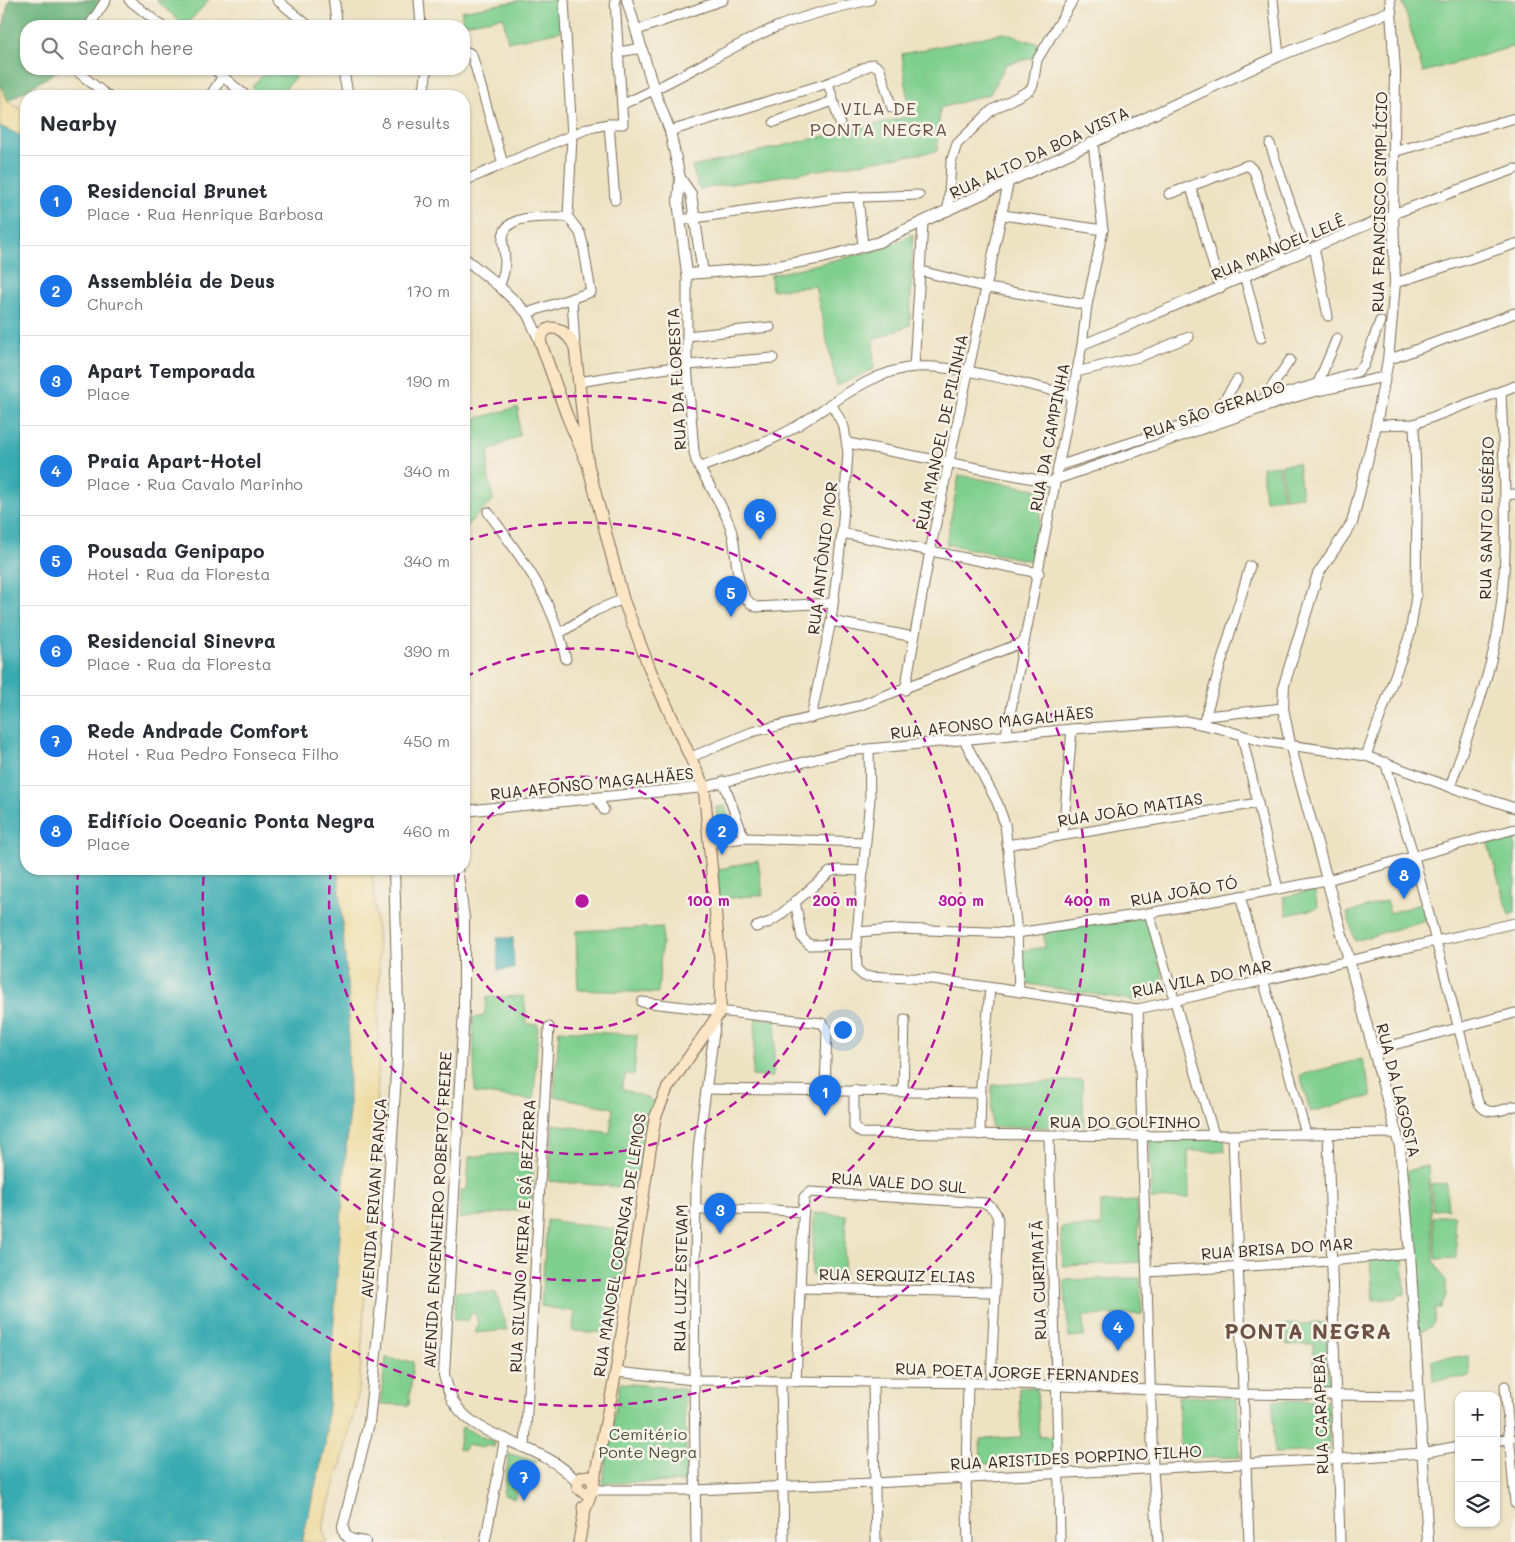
<!DOCTYPE html>
<html lang="en">
<head>
<meta charset="utf-8">
<style>
	body { margin:0; font-family:Mali,sans-serif; background:#f7f7f7; color:#2b2b33 }
	.controls { position:absolute; right:15px; bottom:15px; display:grid; overflow:hidden; border-radius:10px; box-shadow:0 1px 4px #0004 }
	.controls button { width:45px; height:45px; display:grid; place-items:center; padding:0; border:0; border-bottom:1px solid #e1e1e2; background:#fff; color:#2b2b33; font:25px sans-serif }
	.you { position:absolute; left:842px; top:1029px; width:18px; height:18px; margin:-12px; border:4px solid #fff; border-radius:50%; background:#1a73e8; box-shadow:0 0 0 8px #1a73e833 }
	.badge { display:grid; place-items:center; width:32px; height:32px; border-radius:50%; background:#1a73e8; color:#fff; font-size:16px; font-weight:700 }
	.pin { position:absolute; translate:-50% -41px; filter:drop-shadow(0 1px 2px #0008) }
	.pin::after { content:''; position:absolute; top:26px; width:18px; height:15px; background:inherit; clip-path:polygon(0 0,100% 0,50% 100%) }
	.list { margin:0; padding:0; list-style:none }
	h2 { display:flex; justify-content:space-between; align-items:center; height:65px; margin:0; padding:0 20px; font-size:21px }
	h2 small { font-size:16px; font-weight:400; color:#7c7c81 }
	.list li { display:grid; grid-template-columns:32px 1fr auto; gap:15px; align-items:center; box-sizing:border-box; height:90px; padding:0 20px; border-top:1px solid #e1e1e2 }
	.list b { display:block; font-size:19px; white-space:nowrap }
	.list p { margin:0; font-size:16px; white-space:nowrap; color:#7c7c81 }
	.list em { font-size:16px; font-style:normal; color:#7c7c81 }
	.icon { flex:none; width:28px; height:28px; fill:none; stroke:currentColor; stroke-width:2; stroke-linecap:round; stroke-linejoin:round }
	.map { position:relative; flex:none; width:1515px; height:1542px; overflow:hidden }
	.search { position:absolute; background:#fff; box-shadow:0 1px 4px #0004; left:20px; top:20px; width:450px; height:55px; display:flex; align-items:center; gap:12px; box-sizing:border-box; padding:0 18px; border-radius:20px; color:#7c7c81; font-size:19px }
	.panel { position:absolute; background:#fff; box-shadow:0 1px 4px #0004; left:20px; top:90px; width:450px; height:785px; border-radius:20px }
	.map>svg:first-child { display:block }
	.green { fill:#7fcf8f; stroke:#5d7c56 }
	.forest { fill:#67b27a; stroke:#516e4c }
	.sand { fill:#eeda9e; stroke:#94825e }
	.water { fill:#39abb1; stroke:#3a6a68 }
	.lines { fill:none; stroke-linecap:round; stroke-linejoin:round }
	.minor-casing { stroke:#796a57; stroke-width:11 }
	.tertiary-casing { stroke:#796a57; stroke-width:12 }
	.secondary-casing { stroke:#796a57; stroke-width:13 }
	.minor { stroke:#fff; stroke-width:9 }
	.tertiary { stroke:#fff; stroke-width:10 }
	.secondary { stroke:#fce5c4; stroke-width:11 }
	.ring { fill:none; stroke:#b5179e; stroke-width:2.5; stroke-dasharray:9 6 }
	.labels { text-anchor:middle; dominant-baseline:central; stroke-width:5; stroke-linejoin:round; paint-order:stroke }
	.street-label { font-size:16px; fill:#3b2a1e; stroke:#f7f3e8 }
	.park-label { font-size:16px; fill:#4c533a; stroke:#f7f3e8 }
	.neighbourhood-label { font-size:18px; letter-spacing:1px; fill:#6e5345; stroke:#f7f3e8 }
	.district-label { font-size:21px; font-weight:bold; letter-spacing:1px; fill:#6e5345; stroke:#f7f3e8 }
	.centre { fill:#b5179e; stroke:#f7f3e8; stroke-width:2.5 }
	.ring-label { font-size:15px; text-anchor:middle; font-weight:bold; fill:#b5179e; stroke:#f7f3e8; stroke-width:5; stroke-linejoin:round; paint-order:stroke }
</style>
</head>
<body>
<div class="map">
<svg width="1515" height="1542" viewBox="0 0 1515 1542">
	<rect width="100%" height="100%" fill="#f7f3e8"/>
	<filter id="ink" filterUnits="userSpaceOnUse"><feTurbulence type="fractalNoise" baseFrequency=".02" numOctaves="2"/><feDisplacementMap in="SourceGraphic" scale="10" xChannelSelector="R" yChannelSelector="G"/><feConvolveMatrix kernelMatrix="1 2 1 2 8 2 1 2 1" color-interpolation-filters="sRGB"/></filter>
	<filter id="wash" filterUnits="userSpaceOnUse"><feTurbulence type="fractalNoise" baseFrequency=".0096" numOctaves="4" result="noise"/><feDisplacementMap in="SourceGraphic" scale="20" xChannelSelector="R" yChannelSelector="G"/><feGaussianBlur stdDeviation="1.12" result="paint"/><feColorMatrix in="noise" values="0 0 0 0 0 0 0 0 0 0 0 0 0 0 0 0 0 1.4 0 .05"/><feComposite in="paint" operator="in"/></filter>
	<g filter="url(#wash)">
		<rect width="100%" height="100%" fill="#ede2c2"/>
		<g class="green">
			<polygon points="156,0 209,0 185,26"/>
			<polygon points="523,0 559,0 561,31 508,42 503,17 464,24 461,11"/>
			<polygon points="1402,0 1515,0 1515,46 1423,72"/>
			<polygon points="1004,33 1042,45 1033,58 1006,64 990,94 940,108 937,151 699,189 692,167 910,116 902,54"/>
			<polygon points="268,69 302,69 279,96 262,96 252,87"/>
			<polygon points="913,234 910,325 873,340 874,369 837,386 815,286 772,290 771,275 882,249"/>
			<polygon points="518,407 519,436 489,451 488,473 493,500 464,528 464,422"/>
			<polygon points="1298,463 1302,496 1285,498 1281,465"/>
			<polygon points="1279,465 1283,498 1265,500 1262,467"/>
			<polygon points="959,475 1045,491 1032,561 946,544"/>
			<polygon points="725,806 734,835 718,837 716,807"/>
			<polygon points="1515,835 1515,913 1509,915 1488,844"/>
			<polygon points="758,860 763,895 719,899 716,870"/>
			<polygon points="1314,890 1318,908 1287,915 1283,897"/>
			<polygon points="1386,901 1390,913 1424,903 1429,919 1355,941 1347,913"/>
			<polygon points="1146,916 1167,992 1136,1001 1023,983 1019,951 1045,947 1043,930"/>
			<polygon points="663,927 658,993 578,990 576,931"/>
			<polygon points="524,996 527,1024 538,1024 534,1100 475,1093 473,1018 484,1016 487,997"/>
			<polygon points="756,1018 776,1020 773,1077 752,1076"/>
			<polygon points="559,1030 637,1035 634,1076 626,1074 621,1088 654,1101 634,1188 549,1181 553,1124 610,1133 613,1108 554,1096"/>
			<polygon points="1362,1059 1372,1096 1310,1112 1300,1075"/>
			<polygon points="1082,1080 1084,1127 991,1127 992,1085"/>
			<polygon points="1224,1137 1225,1151 1188,1151 1189,1198 1151,1199 1150,1138"/>
			<polygon points="534,1151 531,1208 459,1219 461,1190 467,1190 469,1157"/>
			<path d="M1428 1165 1434 1261 1446 1281V1296L1440 1309H1435C1435 1324 1434 1328 1418 1332L1407 1176 1408 1171Z"/>
			<polygon points="1446,1183 1448,1209 1433,1210 1431,1184"/>
			<polygon points="1137,1201 1140,1262 1063,1266 1061,1228 1101,1226 1100,1203"/>
			<polygon points="814,1213 846,1215 844,1276 812,1275"/>
			<polygon points="1454,1215 1457,1258 1436,1259 1433,1217"/>
			<polygon points="547,1220 630,1231 615,1317 609,1315 608,1333 572,1331 575,1312 541,1306"/>
			<polygon points="1403,1258 1405,1294 1397,1295 1397,1298 1373,1300 1370,1260"/>
			<polygon points="1140,1278 1142,1314 1083,1316 1084,1336 1069,1337 1064,1280"/>
			<polygon points="456,1291 496,1293 507,1330 475,1333 478,1324 475,1313 471,1313 468,1321 454,1319"/>
			<polygon points="1326,1323 1329,1387 1315,1387 1313,1344 1287,1345 1286,1324"/>
			<polygon points="1468,1356 1470,1377 1433,1380 1432,1359"/>
			<polygon points="386,1358 413,1362 409,1405 380,1404"/>
			<polygon points="620,1383 684,1389 687,1482 602,1483"/>
			<polygon points="1037,1387 1039,1437 1057,1436 1059,1461 981,1464 980,1439 1021,1437 1019,1388"/>
			<polygon points="1178,1396 1237,1398 1240,1457 1181,1459"/>
			<polygon points="1273,1400 1328,1401 1329,1451 1274,1453"/>
			<polygon points="462,1427 495,1443 494,1447 485,1445 483,1448 466,1445 464,1450 458,1449"/>
			<polygon points="509,1454 537,1461 535,1464 521,1461 515,1498 503,1495"/>
		</g>
		<polygon class="forest" points="9,0 104,0 87,26 26,26 26,69 61,69 8,101 0,86 0,42"/>
		<g class="sand">
			<polygon points="0,86 8,101 26,113 26,138 0,126"/>
			<polygon points="338,869 372,869 379,960 378,1080 359,1391 341,1465 326,1513 323,1531 327,1542 302,1542 325,1445 349,1110 348,995"/>
		</g>
		<g class="water">
			<polygon points="0,126 26,138 26,869 338,869 348,995 349,1110 325,1445 302,1542 0,1542"/>
			<polygon points="497,938 513,938 514,969 498,970"/>
		</g>
	</g>
	<g filter="url(#ink)">
		<g class="lines">
			<defs>
				<g id="minor">
					<polyline points="129,0 162,26"/>
					<polyline points="277,0 309,26"/>
					<polyline points="419,0 421,26"/>
					<polyline points="1273,0 1279,56"/>
					<polyline points="1390,0 1391,11"/>
					<polyline points="89,26 106,0"/>
					<polyline points="637,30 723,0"/>
					<polyline points="464,52 468,52 472,55 503,164"/>
					<polyline points="619,52 642,48"/>
					<polyline points="74,69 108,96"/>
					<polyline points="214,69 246,96"/>
					<polyline points="828,83 840,123"/>
					<polyline points="210,96 223,76"/>
					<polyline points="423,96 427,69"/>
					<path d="M623 104C675 82 722 51 774 28 805 15 838 7 870 0"/>
					<polyline points="774,122 833,101"/>
					<polyline points="609,124 615,200"/>
					<polyline points="670,131 828,83 873,64 880,69 892,108"/>
					<polyline points="1270,144 1306,250"/>
					<polyline points="1393,152 1515,118"/>
					<polyline points="464,181 589,128 609,124 623,124 615,0"/>
					<polyline points="1191,187 1220,288"/>
					<polyline points="1169,194 1248,165 1254,171 1282,260"/>
					<polyline points="858,197 863,246"/>
					<polyline points="948,211 951,162 957,144 992,110 1030,90 1033,85 1037,60 1073,0"/>
					<polyline points="1003,215 1103,230"/>
					<polyline points="680,220 834,198 919,195"/>
					<polyline points="1314,247 1328,316"/>
					<polyline points="921,271 988,288 1087,305"/>
					<path d="M687 274V365L694 452 696 461C708 485 727 510 733 537 737 556 735 598 756 607L833 603"/>
					<polyline points="1245,278 1261,338"/>
					<polyline points="1395,283 1515,244"/>
					<path d="M499 286C506 272 506 260 503 244 499 211 546 218 568 217"/>
					<polyline points="572,298 575,348"/>
					<polyline points="527,313 591,292 583,244 580,233 568,217 572,136 564,0"/>
					<polyline points="687,336 770,327"/>
					<polyline points="1082,345 1393,214 1515,169"/>
					<polyline points="1388,360 1515,313"/>
					<polyline points="914,367 923,223"/>
					<polyline points="1076,372 1139,357 1189,337"/>
					<polyline points="578,382 687,365 773,358"/>
					<polyline points="1318,383 1337,338"/>
					<polyline points="1263,400 1290,360"/>
					<polyline points="1214,416 1237,380"/>
					<polyline points="1376,425 1414,424 1515,386"/>
					<polyline points="848,443 1049,482 1286,400 1313,392 1384,377"/>
					<polyline points="1058,466 1250,404 1357,372 1364,365 1380,321"/>
					<path d="M699 468C730 456 762 446 790 430 830 408 867 371 915 367 958 364 1027 385 1071 395"/>
					<polyline points="1505,495 1515,494"/>
					<path d="M488 512C526 564 551 595 566 659"/>
					<polyline points="842,533 1039,573"/>
					<polyline points="831,621 914,637"/>
					<polyline points="560,633 595,611 623,599"/>
					<polyline points="905,690 930,551 1009,180"/>
					<polyline points="1206,716 1283,708"/>
					<polyline points="811,718 831,621 842,533 848,453 844,427 831,403"/>
					<polyline points="1203,724 1250,566"/>
					<polyline points="1006,735 1082,345 1087,305 1103,230 1093,143"/>
					<polyline points="1242,736 1278,889"/>
					<polyline points="964,740 997,802 1005,824 1017,933 1019,992"/>
					<polyline points="869,749 870,799 856,944 857,970 864,976 932,979 1138,1009 1515,923"/>
					<polyline points="1366,756 1410,634 1416,596 1417,500 1414,424"/>
					<polyline points="691,757 752,732 858,706 1024,642"/>
					<path d="M1385 762 1414 857 1478 1102C1487 1118 1501 1110 1515 1106"/>
					<polyline points="723,781 744,838"/>
					<polyline points="704,787 848,751 1072,729 1186,721 1219,728 1261,741 1366,756 1450,787 1515,808"/>
					<path d="M1450 787C1467 737 1487 686 1497 634 1511 555 1504 471 1501 391"/>
					<polyline points="598,799 604,810"/>
					<polyline points="1063,835 1072,729"/>
					<polyline points="709,843 744,838 866,842"/>
					<polyline points="1007,845 1258,803"/>
					<polyline points="1240,896 1306,1134"/>
					<polyline points="795,901 802,938 810,945 856,944"/>
					<polyline points="1149,913 1214,1135"/>
					<polyline points="756,927 770,922 779,916 830,872 838,870 863,871"/>
					<polyline points="857,932 898,929 1017,933 1149,913 1327,880 1515,829"/>
					<polyline points="642,1002 822,1023 827,1030 825,1090"/>
					<polyline points="1138,1009 1153,1469 1158,1542"/>
					<polyline points="1374,1050 1515,1013"/>
					<polyline points="706,1089 981,1093"/>
					<polyline points="854,1090 854,1127 861,1133 1143,1136 1397,1133"/>
					<polyline points="903,1091 905,1019"/>
					<polyline points="1328,1134 1340,1542"/>
					<polyline points="980,1135 981,1085 990,989"/>
					<polyline points="1233,1135 1249,1542"/>
					<path d="M1049 1136C1052 1271 1058 1406 1060 1542"/>
					<polyline points="695,1210 759,1209 804,1212"/>
					<polyline points="1147,1272 1330,1261 1410,1253"/>
					<polyline points="800,1288 994,1292"/>
					<polyline points="616,1372 694,1380 991,1383 1244,1394 1419,1396"/>
					<polyline points="781,1382 784,1542"/>
					<path d="M796 1382 804 1197 810 1192 985 1203C993 1207 997 1212 998 1221L991 1383"/>
					<polyline points="873,1383 876,1542"/>
					<polyline points="1505,1386 1515,1503"/>
					<polyline points="1496,1441 1511,1438"/>
					<polyline points="525,1446 549,1027"/>
					<polyline points="594,1490 695,1490 873,1483 1336,1459 1422,1453 1459,1446"/>
					<polyline points="485,1542 505,1438"/>
					<polyline points="696,1542 694,1380 696,1182 699,1141 716,1019"/>
					<polyline points="968,1542 966,1478 968,1382"/>
				</g>
				<g id="tertiary">
					<polyline points="334,0 337,26"/>
					<polyline points="627,0 654,90 670,131 680,178 678,201 687,274 767,268 822,258 879,242 1279,56 1391,11 1395,71 1393,214 1395,283 1388,360 1376,425 1352,523 1318,574 1284,685 1283,708 1290,744 1400,1147 1410,1253 1428,1542"/>
					<polyline points="343,69 348,96"/>
					<polyline points="680,178 691,194 703,273"/>
					<polyline points="464,258 499,286 527,313 540,341"/>
					<polyline points="464,811 704,787"/>
					<path d="M457 869 464 918V1010L444 1375C447 1385 449 1396 455 1404 481 1443 543 1442 577 1482"/>
					<path d="M365 1542C353 1540 344 1540 343 1526L369 1423 382 1295 397 1058 398 1006 394 869"/>
				</g>
				<g id="secondary">
					<path d="M588 465 575 348C569 332 547 316 540 341L567 416 588 465 623 599 651 672 704 787 721 972 720 1012 667 1089 655 1118 616 1372 594 1481"/>
					<polyline points="584,1513 594,1484 589,1476 581,1477 577,1482 578,1488 583,1492 591,1493"/>
					<polyline points="579,1542 584,1513 583,1507"/>
				</g>
			</defs>
			<use href="#minor" class="minor-casing"/>
			<use href="#tertiary" class="tertiary-casing"/>
			<use href="#secondary" class="secondary-casing"/>
			<use href="#minor" class="minor"/>
			<use href="#tertiary" class="tertiary"/>
			<use href="#secondary" class="secondary"/>
		</g>
	</g>
	<g class="ring">
		<path d="M464 857A126 126 0 1 1 460 869"/>
		<path d="M465 677A253 253 0 1 1 331 870"/>
		<path d="M465 541A379 379 0 1 1 204 871"/>
		<path d="M464 410A505 505 0 1 1 78 870"/>
	</g>
	<g class="labels">
		<g class="street-label">
			<text transform="translate(1039 152) rotate(-25)">RUA ALTO DA BOA VISTA</text>
			<text transform="translate(1379 202) rotate(-89)">RUA FRANCISCO SIMPLÍCIO</text>
			<text transform="translate(1278 247) rotate(-23)">RUA MANOEL LELÊ</text>
			<text transform="translate(676 379) rotate(-93)">RUA DA FLORESTA</text>
			<text transform="translate(1214 409) rotate(-19)">RUA SÃO GERALDO</text>
			<text transform="translate(941 432) rotate(-78)">RUA MANOEL DE PILINHA</text>
			<text transform="translate(1049 437) rotate(-79)">RUA DA CAMPINHA</text>
			<text transform="translate(1486 518) rotate(-89)">RUA SANTO EUSÉBIO</text>
			<text transform="translate(822 558) rotate(-83)">RUA ANTÔNIO MOR</text>
			<text transform="translate(992 722) rotate(-6)">RUA AFONSO MAGALHÃES</text>
			<text transform="translate(592 783) rotate(-6)">RUA AFONSO MAGALHÃES</text>
			<text transform="translate(1130 809) rotate(-9)">RUA JOÃO MATIAS</text>
			<text transform="translate(1184 891) rotate(-10)">RUA JOÃO TÓ</text>
			<text transform="translate(1202 978) rotate(-11)">RUA VILA DO MAR</text>
			<text transform="translate(1399 1090) rotate(76)">RUA DA LAGOSTA</text>
			<text x="1125" y="1121">RUA DO GOLFINHO</text>
			<text transform="translate(899 1182) rotate(4)">RUA VALE DO SUL</text>
			<text transform="translate(373 1198) rotate(-86)">AVENIDA ERIVAN FRANÇA</text>
			<text transform="translate(437 1210) rotate(-87)">AVENIDA ENGENHEIRO ROBERTO FREIRE</text>
			<text transform="translate(522 1236) rotate(-87)">RUA SILVINO MEIRA E SÁ BEZERRA</text>
			<text transform="translate(619 1245) rotate(-81)">RUA MANOEL CORINGA DE LEMOS</text>
			<text transform="translate(1277 1248) rotate(-4)">RUA BRISA DO MAR</text>
			<text transform="translate(897 1275) rotate(1)">RUA SERQUIZ ELIAS</text>
			<text transform="translate(680 1278) rotate(-89)">RUA LUIZ ESTEVAM</text>
			<text transform="translate(1038 1280) rotate(-92)">RUA CURIMATÃ</text>
			<text transform="translate(1017 1372) rotate(2)">RUA POETA JORGE FERNANDES</text>
			<text transform="translate(1320 1414) rotate(-92)">RUA CARAPEBA</text>
			<text transform="translate(1076 1457) rotate(-3)">RUA ARISTIDES PORPINO FILHO</text>
		</g>
		<g class="park-label">
			<text x="648" y="1433">Cemitério<tspan x="648" dy="18">Ponte Negra</tspan></text>
		</g>
		<g class="neighbourhood-label">
			<text x="879" y="108">VILA DE<tspan x="879" dy="21">PONTA NEGRA</tspan></text>
		</g>
		<g class="district-label">
			<text x="1308" y="1330">PONTA NEGRA</text>
		</g>
	</g>
	<circle cx="582" cy="901" r="8" class="centre"/>
	<g class="ring-label">
		<text x="708" y="906">100 m</text>
		<text x="835" y="906">200 m</text>
		<text x="961" y="906">300 m</text>
		<text x="1087" y="906">400 m</text>
	</g>
</svg>
<div class="controls">
<button>+</button>
<button>−</button>
<button><svg class="icon" aria-label="layers" viewBox="0 0 24 24"><path d="M12 4l9 5-9 5-9-5zM3 14l9 5 9-5"/></svg></button>
</div>
<div class="you"></div>
<div class="pin badge" style="left:825px;top:1116px">1</div>
<div class="pin badge" style="left:722px;top:855px">2</div>
<div class="pin badge" style="left:720px;top:1234px">3</div>
<div class="pin badge" style="left:1118px;top:1351px">4</div>
<div class="pin badge" style="left:731px;top:617px">5</div>
<div class="pin badge" style="left:760px;top:540px">6</div>
<div class="pin badge" style="left:524px;top:1501px">7</div>
<div class="pin badge" style="left:1404px;top:899px">8</div>
<div class="search"><svg class="icon" aria-label="search" viewBox="0 0 24 24"><circle cx="10" cy="10" r="6"/><path d="M15 15l6 6"/></svg>Search here</div>
<section class="panel">
<h2>Nearby<small>8 results</small></h2>
<ul class="list">
<li><span class="badge">1</span><div><b>Residencial Brunet</b><p>Place · Rua Henrique Barbosa</p></div><em>70 m</em></li>
<li><span class="badge">2</span><div><b>Assembléia de Deus</b><p>Church</p></div><em>170 m</em></li>
<li><span class="badge">3</span><div><b>Apart Temporada</b><p>Place</p></div><em>190 m</em></li>
<li><span class="badge">4</span><div><b>Praia Apart-Hotel</b><p>Place · Rua Cavalo Marinho</p></div><em>340 m</em></li>
<li><span class="badge">5</span><div><b>Pousada Genipapo</b><p>Hotel · Rua da Floresta</p></div><em>340 m</em></li>
<li><span class="badge">6</span><div><b>Residencial Sinevra</b><p>Place · Rua da Floresta</p></div><em>390 m</em></li>
<li><span class="badge">7</span><div><b>Rede Andrade Comfort</b><p>Hotel · Rua Pedro Fonseca Filho</p></div><em>450 m</em></li>
<li><span class="badge">8</span><div><b>Edifício Oceanic Ponta Negra</b><p>Place</p></div><em>460 m</em></li>
</ul>
</section>
</div>
</body>
</html>
